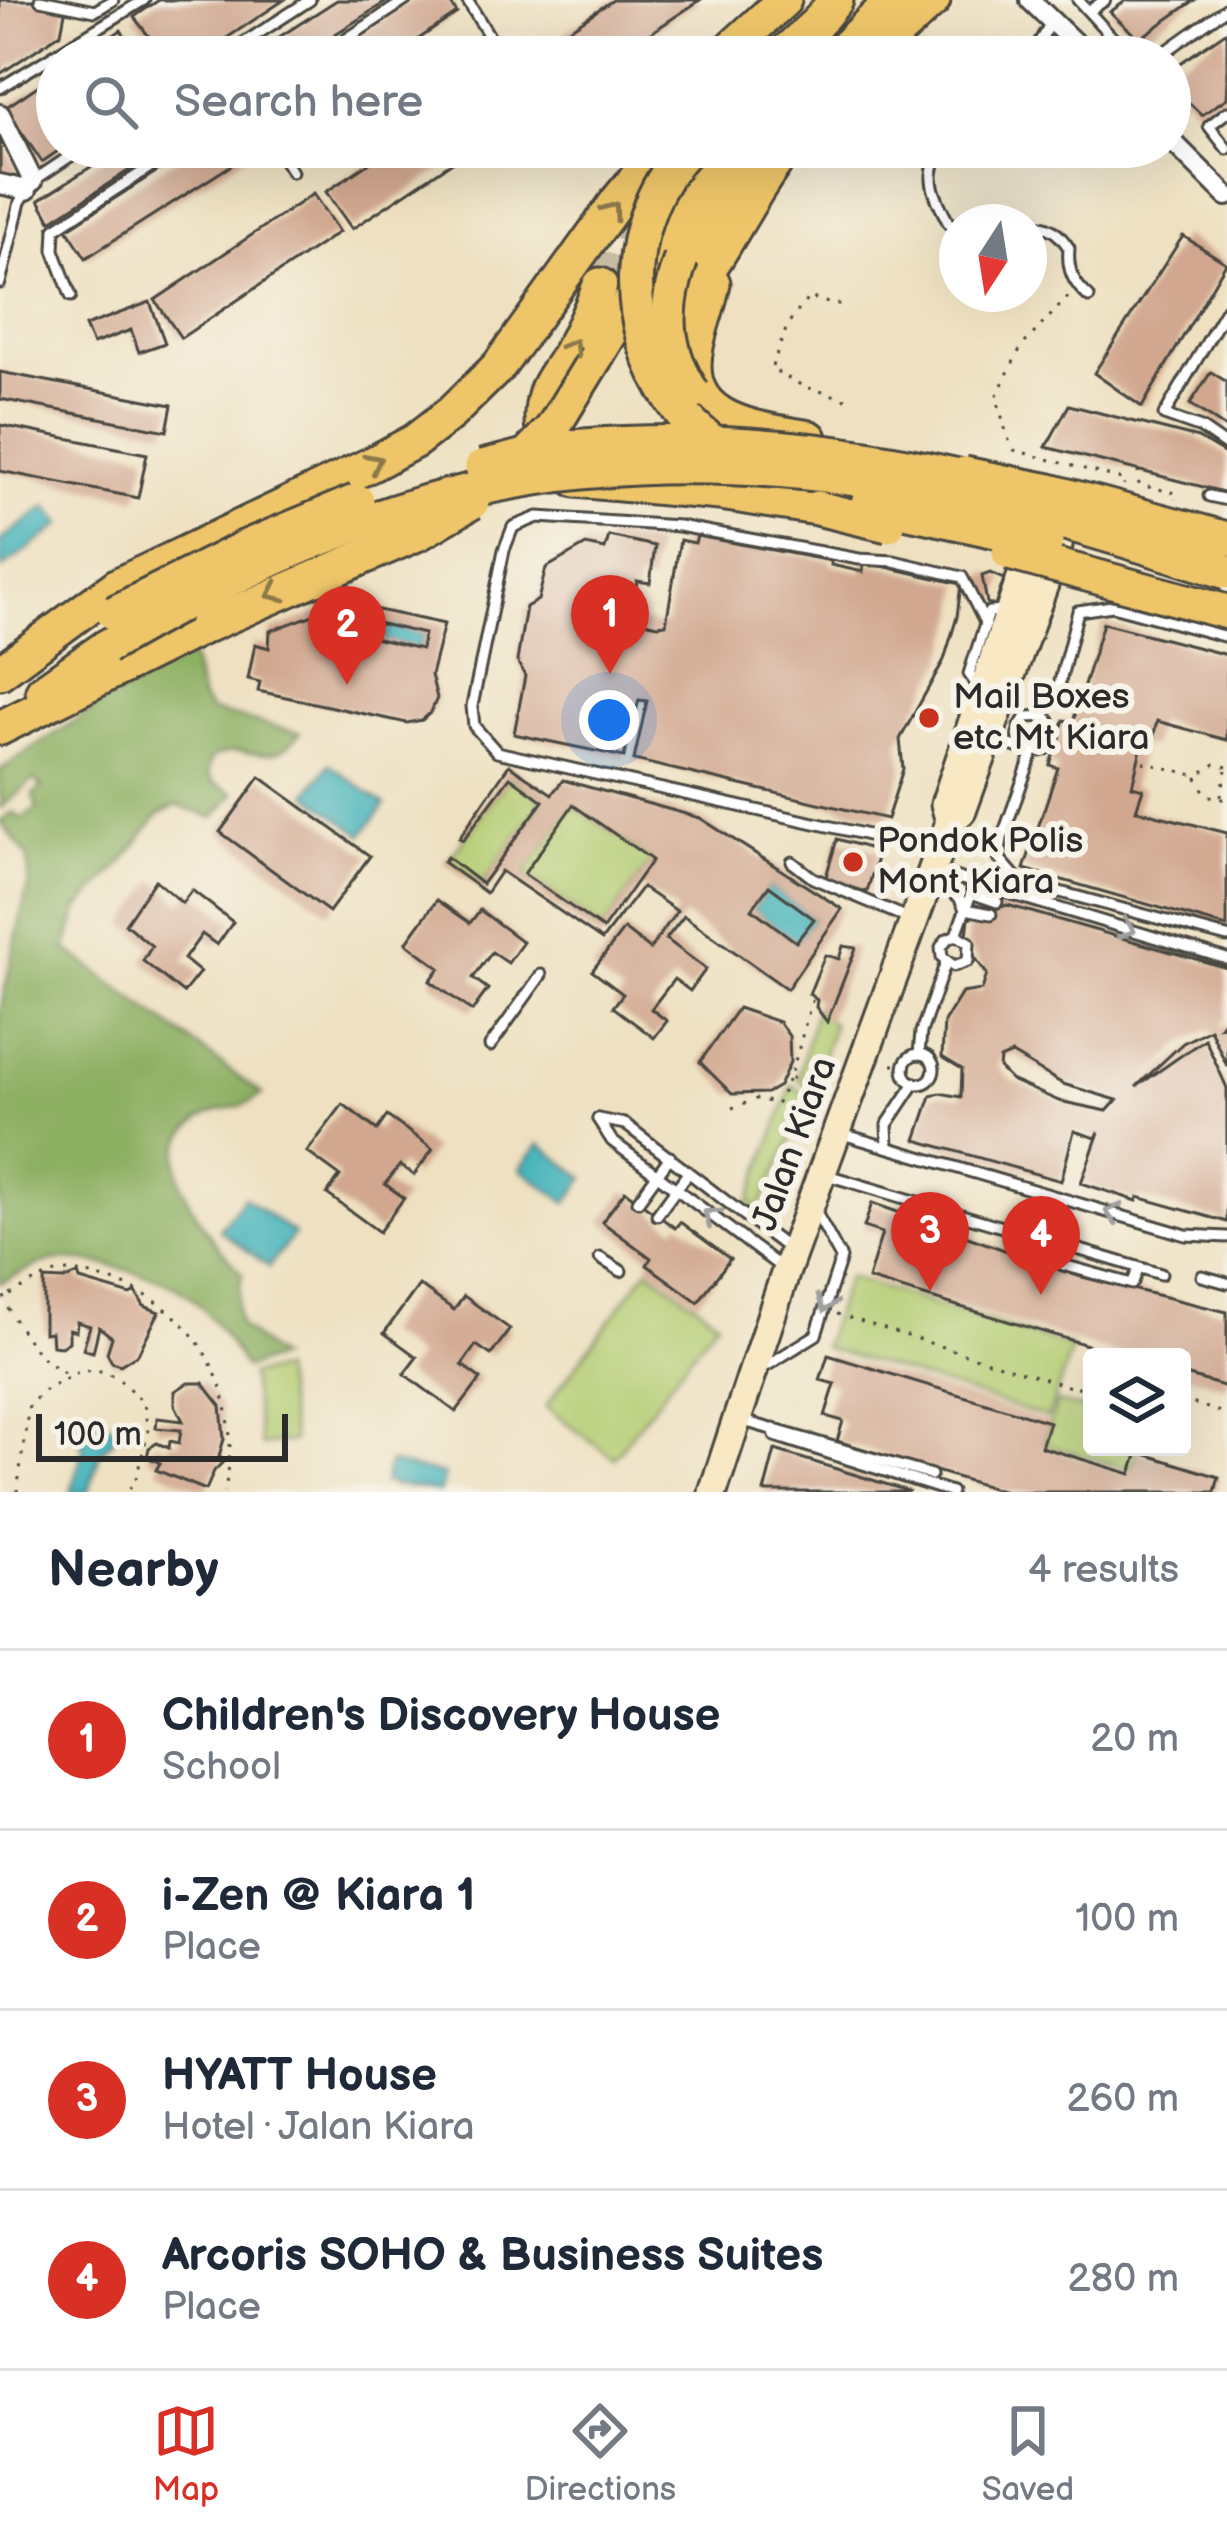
<!DOCTYPE html>
<html lang="en">
<head>
<meta charset="utf-8">
<style>
	body { margin:0; font-family:"Balsamiq Sans",sans-serif; background:#f2f2f3; color:#1f2937 }
	.controls { position:absolute; right:36px; bottom:36px; display:grid; overflow:hidden; border-radius:12px; box-shadow:0 12px 48px #0002 }
	.controls button { width:108px; height:108px; display:grid; place-items:center; padding:0; border:0; border-bottom:3px solid #e0e1e3; background:#fff; color:#1f2937; font:60px sans-serif }
	.compass { position:absolute; left:939px; top:204px; width:108px; height:108px; border-radius:50%; background:#fff; box-shadow:0 12px 48px #0002; rotate:192deg }
	.scale { position:absolute; left:36px; bottom:30px; width:252px; box-sizing:border-box; padding-left:12px; border:6px solid #2b2b2b; border-top:0; font-size:33px; line-height:42px; white-space:nowrap; color:#2b2b2b; -webkit-text-stroke:9px #f7f3e8; paint-order:stroke }
	.you { position:absolute; left:609px; top:720px; width:42px; height:42px; margin:-30px; border:9px solid #fff; border-radius:50%; background:#1a73e8; box-shadow:0 0 0 18px #1a73e833 }
	.badge { display:grid; place-items:center; width:78px; height:78px; border-radius:50%; background:#d93025; color:#fff; font-size:39px; font-weight:700 }
	.pin { position:absolute; translate:-50% -99px; filter:drop-shadow(0 3px 6px #0008) }
	.pin::after { content:''; position:absolute; top:63px; width:42px; height:36px; background:inherit; clip-path:polygon(0 0,100% 0,50% 100%) }
	.list { margin:0; padding:0; list-style:none }
	h2 { display:flex; justify-content:space-between; align-items:center; height:156px; margin:0; padding:0 48px; font-size:51px }
	h2 small { font-size:39px; font-weight:400; color:#747a83 }
	.list li { display:grid; grid-template-columns:78px 1fr auto; gap:36px; align-items:center; box-sizing:border-box; height:180px; padding:0 48px; border-top:3px solid #e0e1e3 }
	.list b { display:block; font-size:45px; white-space:nowrap }
	.list p { margin:0; font-size:39px; white-space:nowrap; color:#747a83 }
	.list em { font-size:39px; font-style:normal; color:#747a83 }
	.icon { flex:none; width:66px; height:66px; fill:none; stroke:currentColor; stroke-width:2; stroke-linecap:round; stroke-linejoin:round }
	.map { position:relative; flex:none; width:1227px; height:1492px; overflow:hidden }
	.search { position:absolute; background:#fff; box-shadow:0 12px 48px #0002; left:36px; right:36px; top:36px; height:132px; display:flex; align-items:center; gap:30px; box-sizing:border-box; padding:0 42px; border-radius:66px; color:#747a83; font-size:45px }
	.sheet { height:876px; background:#fff }
	nav { display:flex; justify-content:space-around; align-items:center; box-sizing:border-box; height:168px; border-top:3px solid #e0e1e3; background:#fff; font-size:33px; color:#747a83 }
	nav a { display:grid; justify-items:center; gap:6px }
	nav .on { color:#d93025 }
	.map>svg:first-child { display:block }
	.green { fill:#b3cc71; stroke:#6f7c4e; stroke-width:3 }
	.forest { fill:#8eb063; stroke:#5c6e47; stroke-width:3 }
	.water { fill:#42b2ba; stroke:#366e72; stroke-width:3 }
	.building { fill:#d1a78f; fill-rule:evenodd }
	.lines { fill:none; stroke-linecap:round; stroke-linejoin:round }
	.highway-tunnel { stroke:#c7bca2; stroke-width:33; stroke-dasharray:33 16; stroke-linecap:butt }
	.lane-casing { stroke:#484641; stroke-width:15 }
	.street-casing { stroke:#484641; stroke-width:24 }
	.secondary-casing { stroke:#484641; stroke-width:33 }
	.highway-casing { stroke:#484641; stroke-width:39 }
	.path { stroke:#484641; stroke-width:3; stroke-dasharray:3 9; stroke-linecap:butt }
	.lane { stroke:#fff; stroke-width:9 }
	.street { stroke:#fff; stroke-width:18 }
	.secondary { stroke:#f8e8c3; stroke-width:27 }
	.highway { stroke:#eec569; stroke-width:33 }
	.highway-bridge-casing { stroke:#484641; stroke-width:39; stroke-linecap:butt }
	.path-bridge { stroke:#484641; stroke-width:3; stroke-dasharray:3 9; stroke-linecap:butt }
	.highway-bridge { stroke:#eec569; stroke-width:33 }
	.oneway { stroke:#8c784a }
	.oneway2 { stroke:#a0a0a0 }
	.poi-dot { fill:#c8321e; stroke:#f7f3e8; stroke-width:4.5 }
	.labels { text-anchor:middle; dominant-baseline:central; stroke-width:12; stroke-linejoin:round; paint-order:stroke }
	.poi-label { font-size:36px; fill:#2b2b2b; stroke:#f7f3e8; text-anchor:start }
	.street-label { font-size:36px; fill:#2b2b2b; stroke:#f7f3e8 }
</style>
</head>
<body>
<div class="map">
<svg width="1227" height="1492" viewBox="0 0 1227 1492">
	<rect width="100%" height="100%" fill="#f7f3e8"/>
	<filter id="ink" filterUnits="userSpaceOnUse"><feTurbulence type="fractalNoise" baseFrequency=".00833" numOctaves="2"/><feDisplacementMap in="SourceGraphic" scale="24" xChannelSelector="R" yChannelSelector="G"/><feConvolveMatrix kernelMatrix="1 2 1 2 8 2 1 2 1" color-interpolation-filters="sRGB"/></filter>
	<filter id="wash" filterUnits="userSpaceOnUse"><feTurbulence type="fractalNoise" baseFrequency=".004" numOctaves="4" result="noise"/><feDisplacementMap in="SourceGraphic" scale="48" xChannelSelector="R" yChannelSelector="G"/><feGaussianBlur stdDeviation="2.7" result="paint"/><feColorMatrix in="noise" values="0 0 0 0 0 0 0 0 0 0 0 0 0 0 0 0 0 1.4 0 .05"/><feComposite in="paint" operator="in"/></filter>
	<g filter="url(#wash)">
		<rect width="100%" height="100%" fill="#eee0c0"/>
		<g class="green">
			<polygon points="510,777 543,801 482,884 449,859"/>
			<polygon points="573,805 652,860 603,929 524,874"/>
			<polygon points="816,1007 833,1025 813,1089 798,1079"/>
			<polygon points="792,1085 810,1098 796,1129 789,1127 788,1132 793,1135 759,1209 749,1202"/>
			<polygon points="648,1269 717,1320 614,1458 545,1407"/>
			<polygon points="847,1277 1072,1348 1048,1418 823,1347"/>
			<polygon points="281,1370 293,1441 261,1446 250,1375"/>
			<polygon points="1057,1402 1092,1412 1092,1447 1138,1447 1131,1470 1044,1444"/>
		</g>
		<path class="forest" d="M188 646 202 700 211 711 300 733C270 775 245 737 211 759L207 774 214 783 234 793 214 818 177 805 157 816 124 861 79 908 66 949 262 1094C239 1113 225 1103 201 1119 142 1160 210 1237 242 1274L237 1308 240 1326 278 1358 245 1368C227 1341 208 1306 179 1289 155 1274 80 1256 52 1261 35 1265 15 1276 0 1283V1011L29 881 28 857 0 822 13 812 22 819 37 809 33 795 42 787 34 780 0 808V770Z"/>
		<g class="water">
			<polygon points="47,506 62,524 2,569 0,541"/>
			<polygon points="360,619 424,634 421,649 356,634"/>
			<polygon points="329,764 385,805 362,835 307,794"/>
			<polygon points="769,886 814,919 796,942 752,909"/>
			<polygon points="539,1144 585,1178 567,1203 520,1169"/>
			<polygon points="244,1197 294,1234 269,1267 219,1229"/>
			<path d="M101 1416 114 1428 113 1441 100 1452 89 1492H71L84 1448C72 1432 81 1415 101 1416Z"/>
			<polygon points="389,1463 444,1475 440,1492 384,1483"/>
		</g>
		<g id="blocks">
			<g class="building">
				<polygon points="0,0 32,0 66,7 61,33 0,74"/>
				<polygon points="159,0 284,0 198,57 165,57 134,17"/>
				<polygon points="337,0 389,0 299,57 248,57"/>
				<polygon points="412,0 448,0 457,13 392,57 327,57"/>
				<polygon points="613,0 700,0 615,57 538,57 535,52"/>
				<polygon points="1127,0 1195,0 1139,39 1110,12"/>
				<polygon points="121,30 139,57 81,57"/>
				<polygon points="1227,31 1227,98 1202,115 1170,84 1170,70"/>
				<polygon points="57,73 57,147 64,147 42,162 5,108"/>
				<polygon points="0,140 24,179 0,174"/>
				<polygon points="122,147 165,147 51,221 39,200"/>
				<polygon points="195,147 249,147 252,152 86,258 67,229"/>
				<polygon points="393,147 475,147 352,229 326,192"/>
				<polygon points="313,194 339,232 181,338 155,300"/>
				<polygon points="1183,236 1226,263 1142,407 1094,373"/>
				<polygon points="150,302 165,343 139,352 131,330 93,344 85,326"/>
				<polygon points="0,372 172,405 167,431 0,399"/>
				<polygon points="1211,372 1227,382 1227,429 1190,404"/>
				<polygon points="1069,405 1198,438 1227,455 1227,493 1046,447"/>
				<polygon points="0,425 147,454 138,498 0,471"/>
				<polygon points="609,536 655,546 650,583 637,581 630,619 658,625 666,624 680,540 695,543 697,536 831,561 831,565 863,572 864,562 961,584 957,617 944,660 900,739 903,769 887,819 634,760 647,701 639,700 624,757 514,734 525,676 517,661 526,607 538,600 546,568 586,545 605,549"/>
				<polygon points="990,573 1004,579 995,606 987,603 982,576"/>
				<path d="M345 603 444 624 431 675 437 698 431 712 422 720 407 723 258 691 260 682 248 679 255 644 269 648 270 631ZM360 619 424 634 421 649 356 634Z"/>
				<polygon points="1103,623 1227,655 1227,740 1157,721 1151,747 1142,745 1132,786 1143,789 1136,810 1227,833 1227,927 1024,869 1058,768 1050,765 1064,720 1073,722"/>
				<path d="M509 765 552 794 563 780 700 818 842 909 787 989 684 916 666 939 706 969 690 991 674 979 651 1009 667 1021 654 1038 613 1007 623 994 592 971 624 929 650 949 677 911 642 887 602 940 501 871 486 893 443 862 447 857 482 884 543 801 510 777 463 840 459 838ZM573 805 652 860 603 929 524 874ZM769 886 814 919 796 942 752 909Z"/>
				<polygon points="260,777 370,856 329,912 220,832"/>
				<polygon points="837,839 879,851 867,892 825,880"/>
				<polygon points="155,880 182,903 192,890 233,922 217,945 202,934 184,959 200,972 183,993 143,961 152,946 125,924"/>
				<polygon points="437,900 470,923 480,910 523,942 508,963 492,952 473,978 488,989 472,1011 430,981 440,968 406,943"/>
				<path d="M1007 905 1227 968V1017L1220 1026 1227 1024V1066L1210 1029 1183 1043 1136 1087 1205 1039 1227 1088V1222L1138 1197 1137 1201 1081 1183 1099 1132 1096 1138 1074 1131 1061 1181 916 1140 931 1096 940 1093 961 1097 962 1069 942 1057 944 1022 962 993 982 990 987 974 966 945 969 918ZM1012 1054 1063 1084 1117 1100 1107 1111 1059 1101 1011 1080 999 1068 1000 1059Z"/>
				<polygon points="843,946 856,948 827,1022 816,1007 817,1000 809,994 825,955 839,959"/>
				<polygon points="738,1008 779,1022 789,1036 790,1062 779,1086 767,1093 732,1094 700,1062"/>
				<polygon points="343,1104 377,1130 387,1116 433,1149 414,1175 400,1165 385,1184 404,1198 379,1232 327,1194 340,1176 307,1152"/>
				<polygon points="625,1191 675,1228 680,1222 730,1259 698,1302 647,1265 651,1258 602,1222"/>
				<polygon points="872,1203 1078,1276 1227,1312 1227,1387 1182,1374 1182,1357 1127,1357 868,1279 882,1233 864,1227"/>
				<polygon points="78,1274 80,1280 131,1295 136,1292 144,1306 159,1312 138,1354 120,1365 112,1362 107,1353 112,1337 99,1327 93,1352 83,1349 90,1326 77,1322 76,1331 69,1329 69,1342 61,1347 52,1346 51,1332 44,1333 44,1279 64,1280"/>
				<polygon points="419,1285 454,1310 464,1296 510,1329 491,1355 476,1345 462,1365 481,1379 456,1412 404,1374 417,1357 384,1333"/>
				<polygon points="828,1355 1049,1422 1041,1447 1131,1474 1138,1452 1219,1477 1215,1492 1005,1492 837,1441 843,1421 825,1416 835,1384 820,1380"/>
				<polygon points="188,1383 203,1383 221,1406 224,1439 219,1456 224,1461 214,1471 206,1490 156,1470 160,1463 147,1457 149,1448 157,1443 169,1448 170,1441 179,1443 181,1430 156,1428 157,1418 183,1421 175,1405 175,1391"/>
				<polygon points="775,1450 908,1491 907,1492 764,1492"/>
			</g>
		</g>
	</g>
	<g filter="url(#ink)">
		<use href="#blocks" fill-opacity="0" stroke="#484641" stroke-width="3"/>
		<g class="lines">
			<polyline class="highway-tunnel" points="600,285 640,180"/>
			<defs>
				<g id="lane">
					<polyline points="40,0 95,11 113,0"/>
					<polyline points="467,0 492,41"/>
					<polyline points="1078,0 1130,57"/>
					<polyline points="1089,11 1105,0"/>
					<polyline points="222,57 310,0"/>
					<polyline points="319,57 406,0"/>
					<polyline points="1030,57 1052,21"/>
					<polyline points="1158,57 1227,8"/>
					<polyline points="0,88 144,0"/>
					<polyline points="1227,112 1209,126 1227,149"/>
					<polyline points="276,147 292,172"/>
					<path d="M942 147C923 177 934 194 949 224L957 227"/>
					<path d="M1039 147C1056 153 1070 159 1085 147"/>
					<path d="M1029 225C1049 224 1059 233 1069 248 1067 270 1073 283 1089 297"/>
					<polyline points="0,283 20,202 33,181 84,147"/>
					<polyline points="71,296 54,250 55,229 181,147"/>
					<polyline points="1227,308 1164,415 1201,428 1227,446"/>
					<polyline points="1209,496 1227,500"/>
					<polyline points="979,688 969,674 989,612 1004,611"/>
					<polyline points="1039,714 1055,701 1078,611 1112,606 1227,637"/>
					<path d="M992 738C1015 746 1051 767 1056 730L1045 716 1027 717C1016 727 1015 740 1027 750"/>
					<polyline points="1033,752 1002,838 999,858 1019,881 1227,937"/>
					<polyline points="935,850 497,752 474,726 472,706 504,550 513,527 538,517 679,526 859,559 894,561 962,577 986,625"/>
					<polyline points="792,862 813,878 910,919"/>
					<polyline points="938,872 1227,959"/>
					<polyline points="935,882 959,897 965,909"/>
					<polyline points="971,893 997,902"/>
					<polyline points="965,909 991,914"/>
					<polyline points="956,935 969,942 968,961 954,966 942,957 941,947 947,939 956,935 975,883"/>
					<polyline points="490,1046 541,975"/>
					<polyline points="919,1054 921,1032 946,962"/>
					<circle cx="919" cy="1069" r="15"/>
					<polyline points="598,1119 612,1141 782,1268"/>
					<polyline points="598,1119 625,1124 790,1250"/>
					<polyline points="839,1133 1186,1235 1227,1237"/>
					<polyline points="888,1147 887,1125 915,1083"/>
					<polyline points="827,1175 1161,1274"/>
					<polyline points="638,1201 670,1157"/>
					<polyline points="657,1215 688,1173"/>
					<polyline points="1063,1245 1059,1262 1063,1265 1132,1284 1139,1268"/>
					<polyline points="600,1258 621,1271"/>
					<polyline points="1202,1276 1227,1283"/>
					<polyline points="763,1368 816,1335 841,1258 814,1209"/>
					<polyline points="740,1420 931,1475"/>
					<polyline points="774,1429 775,1436 951,1492"/>
				</g>
				<g id="street">
					<polyline points="1030,0 1089,57"/>
					<polyline points="0,114 33,181"/>
					<polyline points="1170,139 1227,196"/>
					<polyline points="0,184 27,190"/>
				</g>
				<g id="secondary">
					<polyline points="950,822 945,804 1033,542"/>
					<polyline points="713,1492 786,1271 950,822 962,811 1058,546"/>
				</g>
				<g id="highway">
					<polyline points="722,57 784,0"/>
					<polyline points="780,57 818,22 836,0"/>
					<polyline points="835,57 893,0"/>
					<polyline points="871,57 933,0"/>
					<polyline points="681,259 743,168"/>
					<path d="M713 283C709 305 700 325 696 347 681 423 755 428 810 438"/>
					<path d="M600 285C591 310 581 332 568 355 561 368 548 382 545 396 536 428 548 464 576 480L720 493 817 508"/>
					<path d="M673 340C685 302 695 290 716 258 740 220 759 182 787 147"/>
					<polyline points="596,357 686,208 730,147"/>
					<polyline points="0,672 118,585 372,464 415,441 451,413 499,366 619,199 662,147"/>
					<polyline points="43,691 106,647"/>
					<polyline points="0,728 205,626"/>
				</g>
			</defs>
			<use href="#lane" class="lane-casing"/>
			<use href="#street" class="street-casing"/>
			<use href="#secondary" class="secondary-casing"/>
			<use href="#highway" class="highway-casing"/>
			<g class="path">
				<polyline points="1144,165 1156,154"/>
				<path d="M1068 297 1021 347 996 397C1003 415 1004 434 1014 450L1125 480 1124 485"/>
				<polyline points="846,399 803,386 771,369 788,324 809,297 831,304 848,304"/>
				<polyline points="1138,470 1139,485 1177,493 1175,499"/>
				<polyline points="1143,762 1194,775"/>
				<polyline points="1227,767 1215,764 1196,776 1206,795 1227,800"/>
				<polyline points="1221,796 1226,770"/>
				<polyline points="962,852 987,849"/>
				<polyline points="892,1065 904,1065"/>
				<polyline points="791,1077 818,1098"/>
				<path d="M732 1108 759 1098 776 1105C797 1069 800 1037 813 998"/>
				<polyline points="762,1212 782,1202"/>
				<path d="M0 1301C20 1290 45 1272 68 1271 80 1271 94 1276 105 1279 199 1303 248 1400 224 1492"/>
				<path d="M8 1308C24 1336 39 1362 69 1375"/>
				<polyline points="837,1314 1077,1389 1088,1371 1092,1373"/>
				<polyline points="1182,1400 1227,1414"/>
				<polyline points="17,1492 29,1405 47,1388 81,1371 104,1371 119,1379 144,1403 148,1432 135,1482 127,1492"/>
			</g>
			<use href="#lane" class="lane"/>
			<use href="#street" class="street"/>
			<use href="#secondary" class="secondary"/>
			<use href="#highway" class="highway"/>
			<defs>
				<g id="highway-bridge">
					<path d="M689 147C622 217 619 325 674 403 686 421 704 435 721 449"/>
					<path d="M681 259C663 308 664 349 693 393"/>
					<polyline points="525,457 552,429 596,357"/>
					<path d="M482 467C512 460 542 450 572 447 711 435 849 448 983 482"/>
					<polyline points="964,474 1050,491 1227,539"/>
					<polyline points="868,503 1046,542"/>
					<polyline points="817,508 888,525"/>
					<polyline points="1009,553 1227,612"/>
					<polyline points="114,613 246,547 357,501"/>
					<polyline points="205,626 421,532 472,502"/>
					<path d="M106 647C218 581 338 522 465 492 634 451 813 464 981 502 1064 520 1146 547 1227 572"/>
				</g>
			</defs>
			<use href="#highway-bridge" class="highway-bridge-casing"/>
			<polyline class="path-bridge" points="0,1285 8,1308"/>
			<use href="#highway-bridge" class="highway-bridge"/>
		</g>
		<defs><path id="oneway-chevron" d="M-2-3.5L2.5 0L-2 3.5" fill="none" stroke-width="1.6" stroke-linecap="round" stroke-linejoin="round" transform="scale(3)"/></defs>
		<g class="oneway">
			<use href="#oneway-chevron" transform="translate(612 210) rotate(-54)"/>
			<use href="#oneway-chevron" transform="translate(572 347) rotate(-60)"/>
			<use href="#oneway-chevron" transform="translate(374 462) rotate(-27)"/>
			<use href="#oneway-chevron" transform="translate(275 593) rotate(155)"/>
		</g>
		<g class="oneway2">
			<use href="#oneway-chevron" transform="translate(1127 929) rotate(17)"/>
			<use href="#oneway-chevron" transform="translate(1113 1213) rotate(-164)"/>
			<use href="#oneway-chevron" transform="translate(711 1216) rotate(-143)"/>
			<use href="#oneway-chevron" transform="translate(826 1304) rotate(108)"/>
		</g>
	</g>
	<g class="poi-dot">
		<circle cx="929" cy="718" r="12"/>
		<circle cx="853" cy="862" r="12"/>
	</g>
	<g class="labels">
		<g class="poi-label">
			<text x="953" y="697">Mail Boxes<tspan x="953" dy="41">etc Mt Kiara</tspan></text>
			<text x="877" y="841">Pondok Polis<tspan x="877" dy="41">Mont Kiara</tspan></text>
		</g>
		<g class="street-label">
			<text transform="translate(795 1144) rotate(-70)">Jalan Kiara</text>
		</g>
	</g>
</svg>
<div class="controls">
<button><svg class="icon" aria-label="layers" viewBox="0 0 24 24"><path d="M12 4l9 5-9 5-9-5zM3 14l9 5 9-5"/></svg></button>
</div>
<svg class="compass" viewBox="-18 -18 36 36"><path d="M0-13l5 13h-10z" fill="#e53935"/><path d="M0 13l5-13h-10z" fill="#747a83"/></svg>
<div class="scale">100 m</div>
<div class="you"></div>
<div class="pin badge" style="left:610px;top:674px">1</div>
<div class="pin badge" style="left:347px;top:685px">2</div>
<div class="pin badge" style="left:930px;top:1291px">3</div>
<div class="pin badge" style="left:1041px;top:1295px">4</div>
<div class="search"><svg class="icon" aria-label="search" viewBox="0 0 24 24"><circle cx="10" cy="10" r="6"/><path d="M15 15l6 6"/></svg>Search here</div>
</div>
<section class="sheet">
<h2>Nearby<small>4 results</small></h2>
<ul class="list">
<li><span class="badge">1</span><div><b>Children's Discovery House</b><p>School</p></div><em>20 m</em></li>
<li><span class="badge">2</span><div><b>i-Zen @ Kiara 1</b><p>Place</p></div><em>100 m</em></li>
<li><span class="badge">3</span><div><b>HYATT House</b><p>Hotel · Jalan Kiara</p></div><em>260 m</em></li>
<li><span class="badge">4</span><div><b>Arcoris SOHO &amp; Business Suites</b><p>Place</p></div><em>280 m</em></li>
</ul>
</section>
<nav>
<a class="on"><svg class="icon" aria-label="map" viewBox="0 0 24 24"><path d="M3 6l6-2 6 2 6-2v14l-6 2-6-2-6 2zM9 4v14M15 6v14"/></svg>Map</a>
<a><svg class="icon" aria-label="directions" viewBox="0 0 24 24"><path d="M12 3l9 9-9 9-9-9zM9 14v-3h6M13 9l2 2-2 2"/></svg>Directions</a>
<a><svg class="icon" aria-label="saved" viewBox="0 0 24 24"><path d="M7 4h10v16l-5-4-5 4z"/></svg>Saved</a>
</nav>
</body>
</html>
